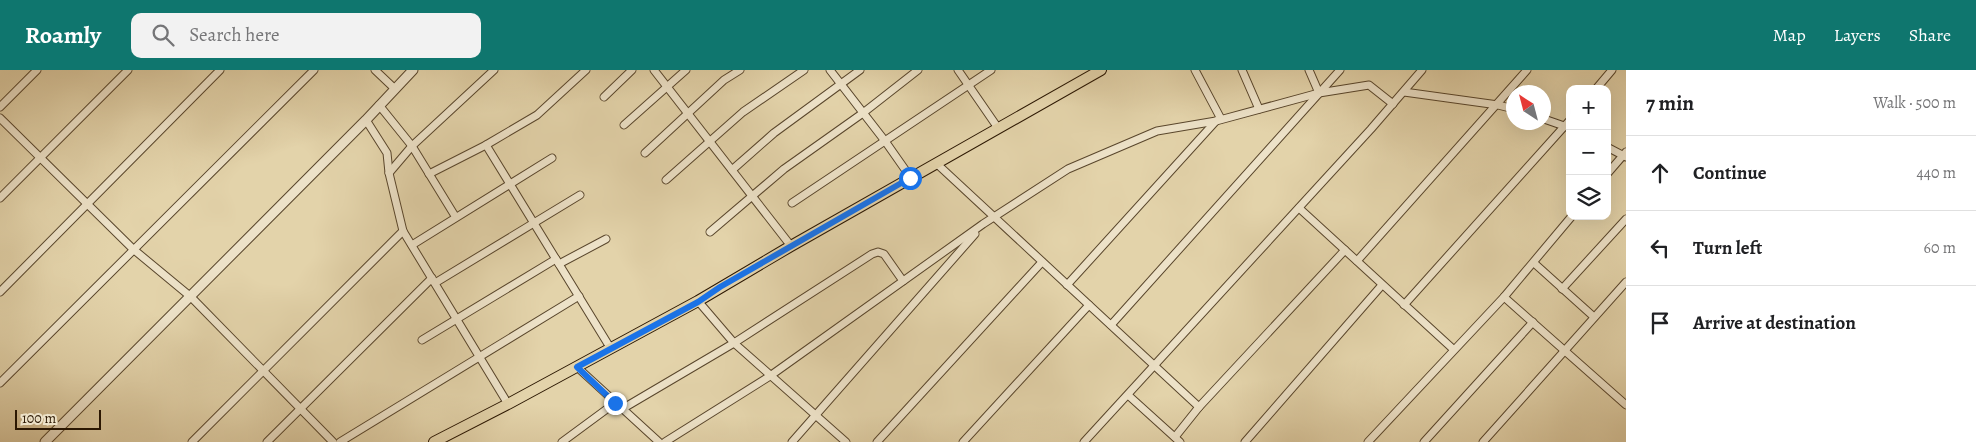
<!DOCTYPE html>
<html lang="en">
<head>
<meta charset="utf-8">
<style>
	body { margin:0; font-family:Alegreya,serif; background:#f2f2f2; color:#202124 }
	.controls { position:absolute; right:15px; top:15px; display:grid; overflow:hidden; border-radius:10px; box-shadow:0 5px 20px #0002 }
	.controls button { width:45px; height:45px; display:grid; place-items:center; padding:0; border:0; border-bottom:1px solid #e0e0e0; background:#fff; color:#202124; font:25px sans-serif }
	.compass { position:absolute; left:1506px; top:15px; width:45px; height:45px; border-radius:50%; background:#fff; box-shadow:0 5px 20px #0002; rotate:324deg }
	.scale { position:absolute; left:15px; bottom:12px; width:86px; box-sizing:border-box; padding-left:5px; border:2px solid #2b1702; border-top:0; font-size:14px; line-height:18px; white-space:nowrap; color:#2b1702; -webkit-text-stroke:4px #ede2c8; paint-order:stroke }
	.stop { position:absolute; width:15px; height:15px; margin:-11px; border:4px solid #1a73e8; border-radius:50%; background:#fff }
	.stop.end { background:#1a73e8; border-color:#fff; box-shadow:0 1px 5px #0008 }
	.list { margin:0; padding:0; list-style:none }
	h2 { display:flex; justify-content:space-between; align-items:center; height:65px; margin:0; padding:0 20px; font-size:21px }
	h2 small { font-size:16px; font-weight:400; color:#757577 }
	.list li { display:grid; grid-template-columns:32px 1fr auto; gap:15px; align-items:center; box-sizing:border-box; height:75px; padding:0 20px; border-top:1px solid #e0e0e0 }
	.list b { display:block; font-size:19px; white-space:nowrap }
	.list em { font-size:16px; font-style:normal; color:#757577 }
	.icon { flex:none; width:28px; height:28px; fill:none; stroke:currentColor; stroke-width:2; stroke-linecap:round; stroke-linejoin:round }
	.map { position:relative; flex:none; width:1626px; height:372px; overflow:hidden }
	header { display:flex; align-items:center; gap:30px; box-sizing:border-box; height:70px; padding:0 25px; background:#0f766e; color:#fff }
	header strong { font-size:24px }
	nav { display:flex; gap:28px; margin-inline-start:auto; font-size:18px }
	.search { width:350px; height:45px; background:#f2f2f2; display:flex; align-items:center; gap:12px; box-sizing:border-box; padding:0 18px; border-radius:10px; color:#757577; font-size:19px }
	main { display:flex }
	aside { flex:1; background:#fff }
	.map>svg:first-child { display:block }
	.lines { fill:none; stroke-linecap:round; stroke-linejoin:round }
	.minor-casing { stroke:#59462c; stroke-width:9 }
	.tertiary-casing { stroke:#59462c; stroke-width:11 }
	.primary-casing { stroke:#2b1702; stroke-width:12 }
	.minor { stroke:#ede2c8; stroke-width:7 }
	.tertiary { stroke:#ede2c8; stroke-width:9 }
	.primary { stroke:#e3d3aa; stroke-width:10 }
	.route { stroke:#1a73e8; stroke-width:6 }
</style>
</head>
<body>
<header>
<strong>Roamly</strong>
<div class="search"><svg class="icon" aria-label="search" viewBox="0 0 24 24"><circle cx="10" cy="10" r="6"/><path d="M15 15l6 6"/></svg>Search here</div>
<nav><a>Map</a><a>Layers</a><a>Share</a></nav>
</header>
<main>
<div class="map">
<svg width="1626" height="372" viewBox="0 0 1626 372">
	<rect width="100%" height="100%" fill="#e3d3aa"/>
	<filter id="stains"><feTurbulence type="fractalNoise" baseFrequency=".004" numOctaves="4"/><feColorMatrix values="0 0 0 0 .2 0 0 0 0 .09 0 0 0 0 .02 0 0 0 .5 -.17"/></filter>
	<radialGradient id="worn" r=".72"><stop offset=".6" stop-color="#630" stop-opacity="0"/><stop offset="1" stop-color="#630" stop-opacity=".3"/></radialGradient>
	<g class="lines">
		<defs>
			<g id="minor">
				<polyline points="375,0 395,19"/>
				<polyline points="654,0 791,176"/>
				<polyline points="830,0 885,71 911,108"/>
				<polyline points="958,0 998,58"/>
				<polyline points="1195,0 1221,49"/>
				<polyline points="1242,0 1259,39"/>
				<polyline points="1309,0 1319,23"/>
				<polyline points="1596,19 1612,0"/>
				<polyline points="1404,22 1498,35 1514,39"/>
				<polyline points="604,27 632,0"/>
				<polyline points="379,35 412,76 455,146"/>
				<polyline points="0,37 37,0"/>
				<polyline points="0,48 133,179 191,227 333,372"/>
				<polyline points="1544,49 1570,58"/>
				<polyline points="366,50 387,83 389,103 403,161 508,334"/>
				<polyline points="624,55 686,0"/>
				<polyline points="486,75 611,279"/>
				<polyline points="1607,77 1626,87"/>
				<polyline points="645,83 724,10 740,0"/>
				<polyline points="936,93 1199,337"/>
				<polyline points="732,100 774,63 860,0"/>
				<polyline points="389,103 412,76 494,0"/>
				<polyline points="429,104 486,75 537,45 586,0"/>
				<polyline points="1607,104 1626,82"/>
				<polyline points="666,110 743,42 804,0"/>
				<polyline points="0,128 128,0"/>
				<polyline points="792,133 991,0"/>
				<polyline points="1299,138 1453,279"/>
				<polyline points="710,162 784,99 863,43 918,0"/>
				<polyline points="412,175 552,88"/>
				<polyline points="1357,191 1527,0"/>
				<polyline points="1534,193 1594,247"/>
				<polyline points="559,194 606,169"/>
				<polyline points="435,213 580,125"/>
				<polyline points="1067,215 1216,51"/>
				<polyline points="1562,219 1626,149"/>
				<polyline points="0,222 220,0"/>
				<polyline points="1504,227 1626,335"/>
				<polyline points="698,231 734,273 846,372"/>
				<polyline points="1404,235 1570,50"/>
				<polyline points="1111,255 1340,0"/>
				<polyline points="422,270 556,189"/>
				<polyline points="577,297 659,372"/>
				<polyline points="0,313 314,0"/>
				<polyline points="1128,325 1180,372"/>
				<polyline points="622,339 734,273 872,184 878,182 884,184 903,211"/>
				<polyline points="1175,367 1199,337 1345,180"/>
				<polyline points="192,372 403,161"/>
				<polyline points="267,372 432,208"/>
				<polyline points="340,372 579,226"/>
				<polyline points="562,372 615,333"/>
				<polyline points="665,372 770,306 983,154 1068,99 1157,61 1216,51 1319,23 1369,15 1393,34"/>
				<polyline points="792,372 975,164"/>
				<polyline points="877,372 1042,192"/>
				<polyline points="963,372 1089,235"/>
				<polyline points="1084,372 1371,59 1422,0"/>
				<polyline points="1245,372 1382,215"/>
				<polyline points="1368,372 1504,227 1572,146"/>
				<polyline points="1424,372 1533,252"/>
				<polyline points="1483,372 1626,212"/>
			</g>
			<polyline id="tertiary" points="45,372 366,50 413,0"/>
			<polyline id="primary" points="434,372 508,334 698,231 791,176 1101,0"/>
		</defs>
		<use href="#minor" class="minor-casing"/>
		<use href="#tertiary" class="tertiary-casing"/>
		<use href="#primary" class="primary-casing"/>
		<use href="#minor" class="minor"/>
		<use href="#tertiary" class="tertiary"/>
		<use href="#primary" class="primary"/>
	</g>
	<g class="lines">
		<polyline class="route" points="615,333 577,297 698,232 720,217 910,108"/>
	</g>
	<rect width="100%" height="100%" filter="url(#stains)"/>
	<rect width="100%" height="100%" fill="url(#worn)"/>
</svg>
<div class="controls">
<button>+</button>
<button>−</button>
<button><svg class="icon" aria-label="layers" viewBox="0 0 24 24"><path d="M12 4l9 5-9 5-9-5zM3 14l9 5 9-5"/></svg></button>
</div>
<svg class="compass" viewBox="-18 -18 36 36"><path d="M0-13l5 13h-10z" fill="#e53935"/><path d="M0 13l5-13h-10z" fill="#757577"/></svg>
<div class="scale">100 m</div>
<div class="stop" style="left:910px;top:108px"></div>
<div class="stop end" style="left:615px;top:333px"></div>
</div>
<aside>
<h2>7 min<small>Walk · 500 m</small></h2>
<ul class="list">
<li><svg class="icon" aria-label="ahead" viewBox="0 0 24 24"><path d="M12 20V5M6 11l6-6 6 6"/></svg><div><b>Continue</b></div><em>440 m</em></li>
<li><svg class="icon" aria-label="left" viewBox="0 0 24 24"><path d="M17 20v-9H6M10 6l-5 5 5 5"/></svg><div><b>Turn left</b></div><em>60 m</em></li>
<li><svg class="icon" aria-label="arrive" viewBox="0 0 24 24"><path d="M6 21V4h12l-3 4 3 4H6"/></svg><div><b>Arrive at destination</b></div></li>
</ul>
</aside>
</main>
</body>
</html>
